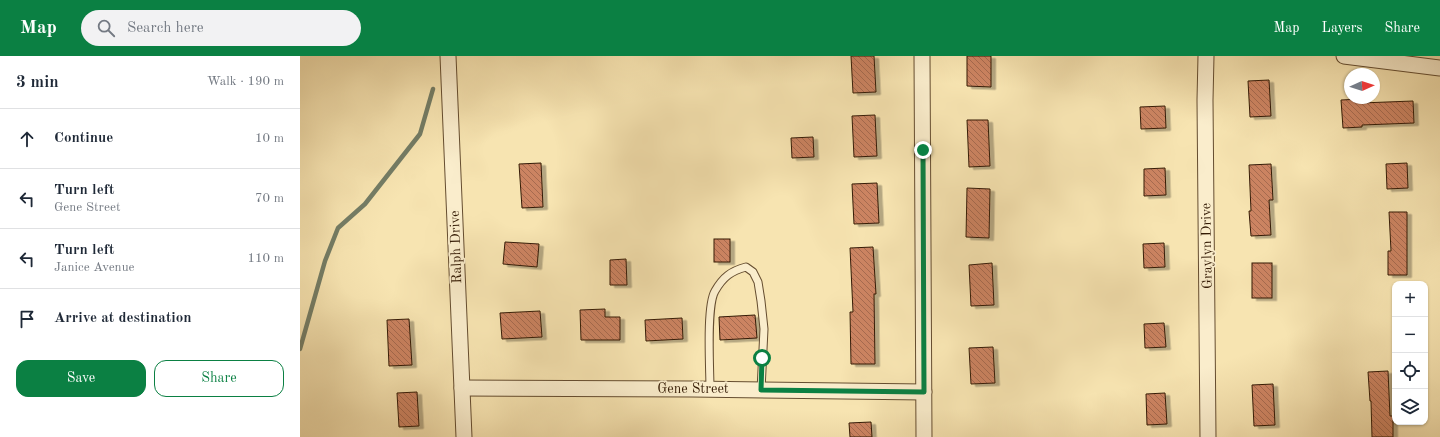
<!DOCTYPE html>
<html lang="en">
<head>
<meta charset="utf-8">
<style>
	body { margin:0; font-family:"Old Standard TT",serif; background:#f2f2f3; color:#1f2937 }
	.controls { position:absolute; right:12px; bottom:12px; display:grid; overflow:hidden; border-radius:8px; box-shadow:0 1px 3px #0004 }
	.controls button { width:36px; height:36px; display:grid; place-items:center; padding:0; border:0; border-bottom:1px solid #e0e1e3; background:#fff; color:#1f2937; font:20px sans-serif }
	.compass { position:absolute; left:1044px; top:12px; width:36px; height:36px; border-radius:50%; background:#fff; box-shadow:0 1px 3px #0004; rotate:87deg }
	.stop { position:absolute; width:12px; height:12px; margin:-9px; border:3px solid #0b8043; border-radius:50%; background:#fff }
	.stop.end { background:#0b8043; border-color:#fff; box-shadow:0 1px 4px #0008 }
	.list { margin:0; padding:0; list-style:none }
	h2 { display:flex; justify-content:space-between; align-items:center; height:52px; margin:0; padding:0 16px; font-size:17px }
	h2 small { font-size:13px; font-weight:400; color:#747a83 }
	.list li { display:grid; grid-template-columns:26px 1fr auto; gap:12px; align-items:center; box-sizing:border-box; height:60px; padding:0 16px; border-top:1px solid #e0e1e3 }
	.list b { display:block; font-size:15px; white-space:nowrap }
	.list p { margin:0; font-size:13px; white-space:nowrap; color:#747a83 }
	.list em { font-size:13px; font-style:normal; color:#747a83 }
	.actions { display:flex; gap:8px; padding:12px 16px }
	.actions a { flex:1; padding:9px 0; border:1px solid #0b8043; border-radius:12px; text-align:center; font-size:14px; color:#0b8043 }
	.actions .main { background:#0b8043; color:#fff }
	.icon { flex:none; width:22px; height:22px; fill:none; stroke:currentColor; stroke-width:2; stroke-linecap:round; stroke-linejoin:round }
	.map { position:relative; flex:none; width:1140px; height:381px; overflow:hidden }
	header { display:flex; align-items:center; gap:24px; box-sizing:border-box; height:56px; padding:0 20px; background:#0b8043; color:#fff }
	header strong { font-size:19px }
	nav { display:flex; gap:22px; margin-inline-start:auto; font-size:14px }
	.search { width:280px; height:36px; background:#f2f2f3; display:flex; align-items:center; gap:10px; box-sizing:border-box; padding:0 14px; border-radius:22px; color:#747a83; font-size:15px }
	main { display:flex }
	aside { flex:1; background:#fff }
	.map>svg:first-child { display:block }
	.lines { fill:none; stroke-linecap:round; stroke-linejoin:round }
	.stream { stroke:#747d66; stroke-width:4.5 }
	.building { fill:url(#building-back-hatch); stroke:#341b05; filter:url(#shadow) }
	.service-casing { stroke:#654d30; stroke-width:9 }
	.minor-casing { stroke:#654d30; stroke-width:17 }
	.service { stroke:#faedcc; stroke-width:7 }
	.minor { stroke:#faedcc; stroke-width:15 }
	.route { stroke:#0b8043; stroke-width:5 }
	.labels { text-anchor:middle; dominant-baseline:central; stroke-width:3.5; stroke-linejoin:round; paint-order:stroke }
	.street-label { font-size:14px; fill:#341b05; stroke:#faedcc }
</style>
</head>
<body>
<header>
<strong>Map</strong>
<div class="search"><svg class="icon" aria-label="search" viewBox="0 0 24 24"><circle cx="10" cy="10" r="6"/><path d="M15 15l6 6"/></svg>Search here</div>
<nav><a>Map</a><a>Layers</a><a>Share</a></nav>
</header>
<main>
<aside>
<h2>3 min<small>Walk · 190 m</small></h2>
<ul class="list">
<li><svg class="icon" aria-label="ahead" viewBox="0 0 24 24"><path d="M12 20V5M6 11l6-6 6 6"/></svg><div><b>Continue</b></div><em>10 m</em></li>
<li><svg class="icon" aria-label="left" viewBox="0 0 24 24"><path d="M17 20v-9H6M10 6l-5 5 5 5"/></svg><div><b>Turn left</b><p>Gene Street</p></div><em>70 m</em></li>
<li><svg class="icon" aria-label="left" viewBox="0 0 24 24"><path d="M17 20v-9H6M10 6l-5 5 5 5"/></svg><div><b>Turn left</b><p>Janice Avenue</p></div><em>110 m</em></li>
<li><svg class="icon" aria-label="arrive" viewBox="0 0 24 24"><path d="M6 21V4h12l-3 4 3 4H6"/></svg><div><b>Arrive at destination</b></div></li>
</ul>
<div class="actions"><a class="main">Save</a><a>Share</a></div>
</aside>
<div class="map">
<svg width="1140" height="381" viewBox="0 0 1140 381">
	<defs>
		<pattern id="building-back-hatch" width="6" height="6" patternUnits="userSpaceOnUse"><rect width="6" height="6" fill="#cc8462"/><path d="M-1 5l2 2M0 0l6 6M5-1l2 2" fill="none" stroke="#a66b4f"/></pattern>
		<filter id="shadow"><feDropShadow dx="4.5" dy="2.5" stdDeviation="0" flood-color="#0004"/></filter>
	</defs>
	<rect width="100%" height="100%" fill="#f7e4b1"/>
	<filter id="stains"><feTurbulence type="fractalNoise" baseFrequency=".005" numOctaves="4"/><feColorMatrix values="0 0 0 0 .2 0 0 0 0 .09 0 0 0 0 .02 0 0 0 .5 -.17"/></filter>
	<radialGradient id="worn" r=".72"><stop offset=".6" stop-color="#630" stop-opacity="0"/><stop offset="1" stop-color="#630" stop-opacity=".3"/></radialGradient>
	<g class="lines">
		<polyline class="stream" points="0,293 25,205 38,172 65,148 120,78 133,33"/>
	</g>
	<g class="building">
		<polygon points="551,0 574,0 576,36 553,37"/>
		<polygon points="667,0 691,0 691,31 667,30"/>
		<polygon points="969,24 971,60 950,61 948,25"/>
		<polygon points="1061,43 1061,47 1113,45 1114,67 1062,69 1062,71 1043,72 1041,44"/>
		<polygon points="865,50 866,72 841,73 840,51"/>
		<polygon points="575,59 577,100 554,101 552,60"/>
		<polygon points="667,64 688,64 690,110 669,111"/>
		<polygon points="513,81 514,101 492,102 491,82"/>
		<polygon points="241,107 243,151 222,152 219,108"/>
		<polygon points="1107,107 1108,132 1087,133 1086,108"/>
		<polygon points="971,108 973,144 969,144 971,179 951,180 949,155 951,155 949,109"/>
		<polygon points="865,112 866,139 844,140 844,113"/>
		<polygon points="577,127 579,167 554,168 552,128"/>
		<polygon points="667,132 690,133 689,182 666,181"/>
		<polygon points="1089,156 1107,156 1107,219 1088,219 1088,195 1091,195"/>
		<rect x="414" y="183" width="16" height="23"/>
		<polygon points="205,186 239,188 237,211 203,208"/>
		<polygon points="864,187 865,211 844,212 843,188"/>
		<polygon points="573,191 576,238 574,238 575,308 551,308 550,256 553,256 550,192"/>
		<polygon points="326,203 327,229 310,229 310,204"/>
		<polygon points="692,207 694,249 671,250 669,209"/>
		<rect x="952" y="207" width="20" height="35"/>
		<polygon points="305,253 305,261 320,261 320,284 281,284 280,254"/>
		<polygon points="240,255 242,281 202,283 200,257"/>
		<polygon points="455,259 457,282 420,284 419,261"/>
		<polygon points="382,262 383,283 346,285 345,264"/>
		<polygon points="109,263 112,309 89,310 87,264"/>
		<polygon points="864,267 866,291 845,292 844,268"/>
		<polygon points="693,291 695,327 671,328 669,292"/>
		<polygon points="1088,315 1090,360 1093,360 1093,381 1072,381 1071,345 1070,345 1068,316"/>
		<polygon points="973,328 975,369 954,370 952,329"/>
		<polygon points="117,336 119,370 99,371 97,337"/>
		<polygon points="865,337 867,368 847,369 846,338"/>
		<polygon points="571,366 572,381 550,381 549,367"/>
	</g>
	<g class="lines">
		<defs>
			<path id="service" d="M410 333C410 313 406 250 415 235 423 221 431 215 446 211L453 216 458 226 461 245 464 273 461 334"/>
			<g id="minor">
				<polyline points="148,0 164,381"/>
				<polyline points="622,0 624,381"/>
				<polyline points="906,0 905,44 908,381"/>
				<polyline points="1044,0 1140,12"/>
				<polyline points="162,332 392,333 624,336"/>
			</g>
		</defs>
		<use href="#service" class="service-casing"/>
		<use href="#minor" class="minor-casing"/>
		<use href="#service" class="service"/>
		<use href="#minor" class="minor"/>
	</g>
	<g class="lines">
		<polyline class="route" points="462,302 461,334 624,336 623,94"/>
	</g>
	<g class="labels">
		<g class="street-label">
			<text transform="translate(907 190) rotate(-91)">Graylyn Drive</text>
			<text transform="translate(156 191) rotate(-92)">Ralph Drive</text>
			<text x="393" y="333">Gene Street</text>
		</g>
	</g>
	<rect width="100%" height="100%" filter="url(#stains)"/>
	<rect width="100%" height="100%" fill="url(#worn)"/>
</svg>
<div class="controls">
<button>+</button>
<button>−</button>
<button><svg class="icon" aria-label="locate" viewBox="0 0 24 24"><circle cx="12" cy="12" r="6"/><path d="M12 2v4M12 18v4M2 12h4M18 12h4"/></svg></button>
<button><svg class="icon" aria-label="layers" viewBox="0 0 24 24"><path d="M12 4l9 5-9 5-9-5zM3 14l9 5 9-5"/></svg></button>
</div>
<svg class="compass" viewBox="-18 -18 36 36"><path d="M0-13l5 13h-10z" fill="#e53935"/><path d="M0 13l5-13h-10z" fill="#747a83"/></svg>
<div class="stop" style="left:462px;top:302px"></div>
<div class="stop end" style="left:623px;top:94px"></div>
</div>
</main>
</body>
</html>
